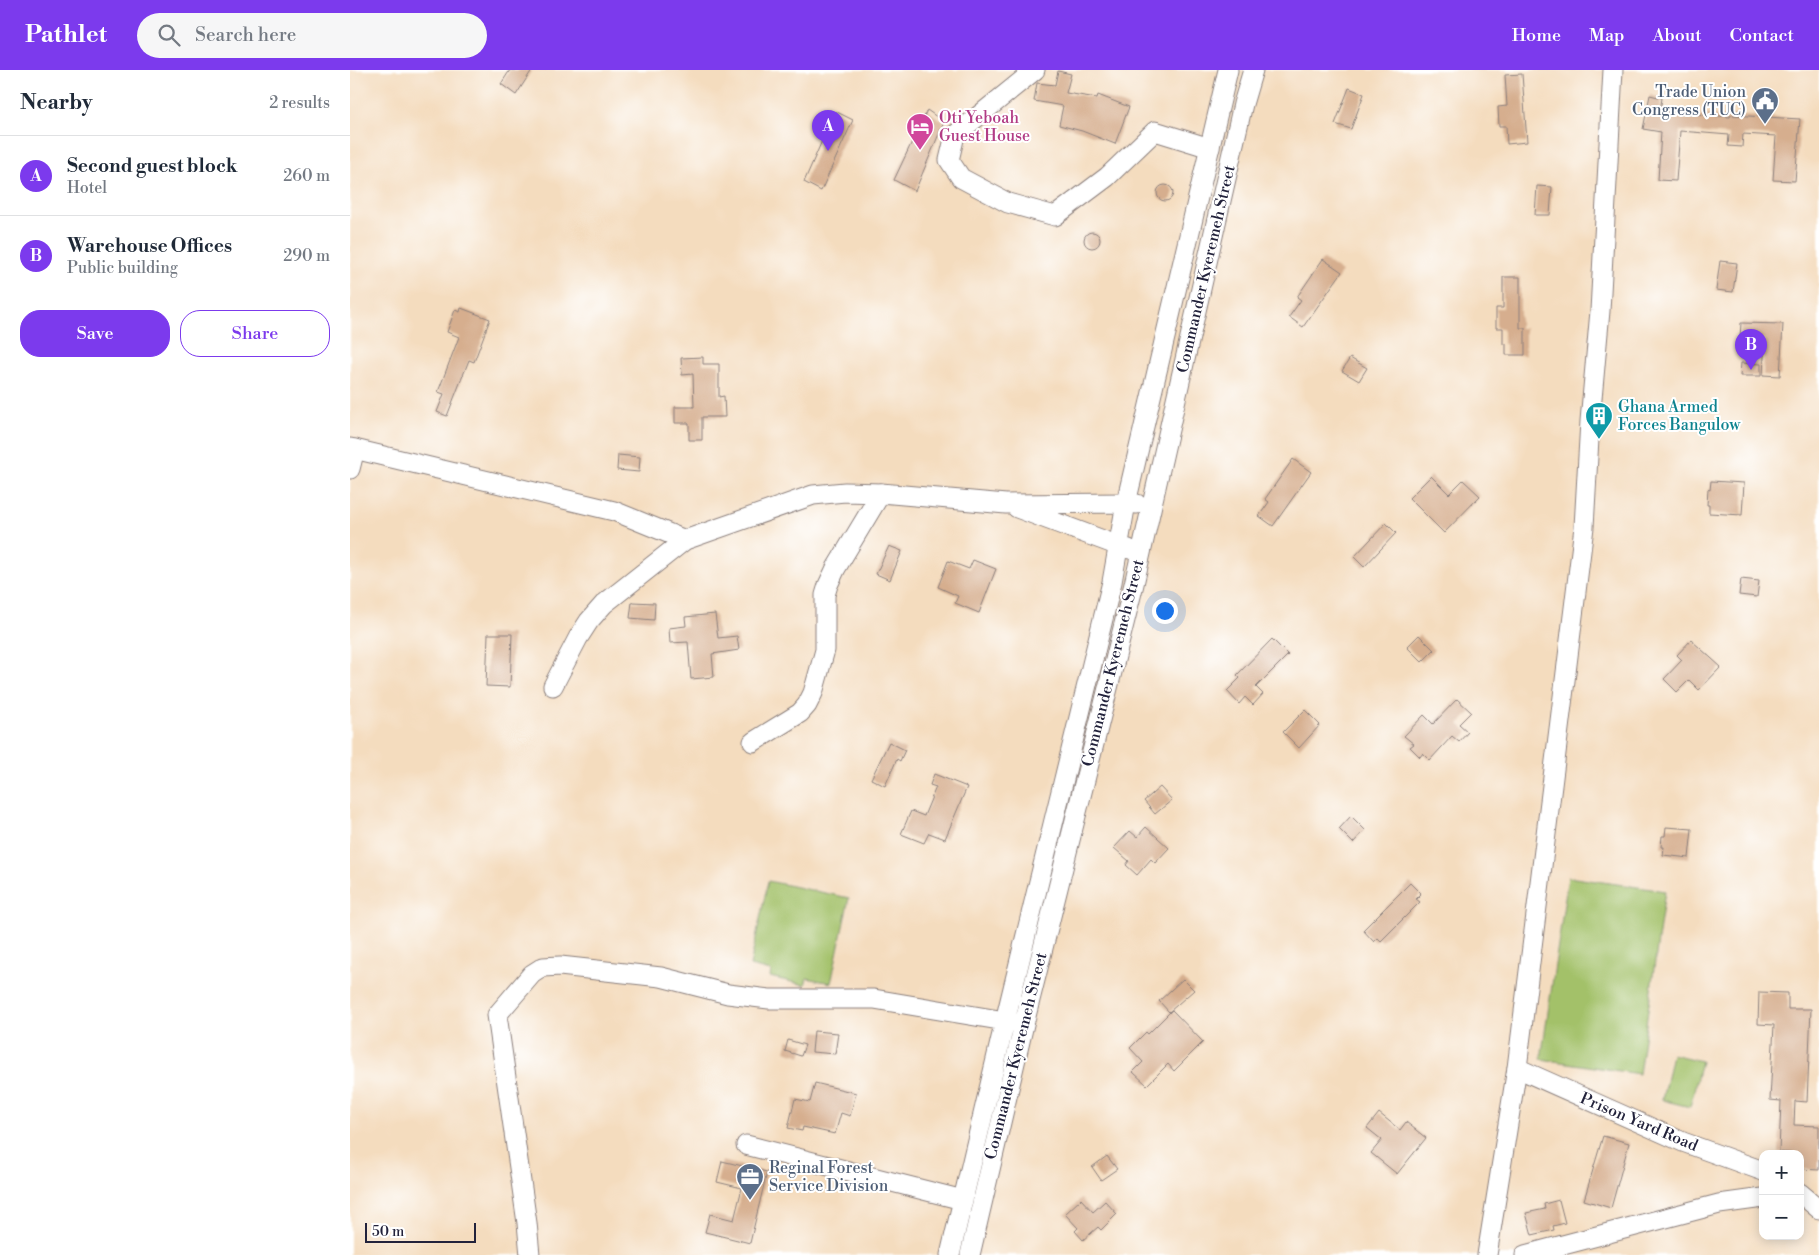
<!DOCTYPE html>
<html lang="en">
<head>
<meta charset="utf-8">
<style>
	body { margin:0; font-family:"Libre Bodoni",serif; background:#f6f6f7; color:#1f2937 }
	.controls { position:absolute; right:15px; bottom:15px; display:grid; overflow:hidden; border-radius:10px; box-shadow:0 2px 12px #0003 }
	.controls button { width:45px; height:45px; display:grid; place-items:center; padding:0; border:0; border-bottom:1px solid #e0e1e3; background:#fff; color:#1f2937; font:25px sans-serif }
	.scale { position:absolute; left:15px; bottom:12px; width:111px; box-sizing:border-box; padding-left:5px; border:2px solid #22223b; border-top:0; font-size:14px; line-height:18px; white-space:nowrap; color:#22223b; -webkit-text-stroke:4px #fff; paint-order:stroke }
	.you { position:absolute; left:814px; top:540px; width:18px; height:18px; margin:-12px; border:4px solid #fff; border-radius:50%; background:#1a73e8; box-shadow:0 0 0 8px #1a73e833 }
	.badge { display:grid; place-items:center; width:32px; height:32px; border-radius:50%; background:#7c3aed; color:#fff; font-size:16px; font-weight:700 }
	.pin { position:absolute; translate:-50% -41px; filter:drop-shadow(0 1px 2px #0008) }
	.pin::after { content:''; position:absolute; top:26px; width:18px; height:15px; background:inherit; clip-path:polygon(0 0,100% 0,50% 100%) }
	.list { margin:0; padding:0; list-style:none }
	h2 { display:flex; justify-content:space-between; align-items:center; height:65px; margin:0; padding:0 20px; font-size:21px }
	h2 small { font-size:16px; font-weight:400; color:#747a83 }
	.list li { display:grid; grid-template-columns:32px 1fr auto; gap:15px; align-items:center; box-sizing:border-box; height:80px; padding:0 20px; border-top:1px solid #e0e1e3 }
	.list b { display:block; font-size:19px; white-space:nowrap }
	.list p { margin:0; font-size:16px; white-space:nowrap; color:#747a83 }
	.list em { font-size:16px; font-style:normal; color:#747a83 }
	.actions { display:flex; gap:10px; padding:15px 20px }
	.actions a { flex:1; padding:11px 0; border:1px solid #7c3aed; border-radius:20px; text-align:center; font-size:18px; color:#7c3aed }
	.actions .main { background:#7c3aed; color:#fff }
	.icon { flex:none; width:28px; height:28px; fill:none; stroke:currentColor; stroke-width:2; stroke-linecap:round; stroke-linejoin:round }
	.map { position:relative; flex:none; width:1469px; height:1185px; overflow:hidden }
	header { display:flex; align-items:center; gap:30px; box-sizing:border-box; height:70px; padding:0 25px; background:#7c3aed; color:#fff }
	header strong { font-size:24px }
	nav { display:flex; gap:28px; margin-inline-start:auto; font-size:18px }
	.search { width:350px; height:45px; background:#f6f6f7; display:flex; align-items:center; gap:12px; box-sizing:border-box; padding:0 18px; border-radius:28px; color:#747a83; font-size:19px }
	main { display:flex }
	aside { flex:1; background:#fff }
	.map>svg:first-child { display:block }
	.green { fill:#a3c169; stroke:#627252 }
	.building { fill:#d6ae8e }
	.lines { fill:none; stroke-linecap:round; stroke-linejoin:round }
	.minor-casing { stroke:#8b7f7c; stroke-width:21 }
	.minor { stroke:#fff; stroke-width:19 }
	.labels { text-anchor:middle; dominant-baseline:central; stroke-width:4; stroke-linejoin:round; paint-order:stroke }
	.service-label { font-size:16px; fill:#4e5e75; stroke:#fff; text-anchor:end }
	.hotel-label { font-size:16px; fill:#b23c85; stroke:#fff; text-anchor:start }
	.street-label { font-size:16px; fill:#22223b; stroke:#fff }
	.culture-label { font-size:16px; fill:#0d838f; stroke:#fff; text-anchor:start }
</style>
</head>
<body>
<header>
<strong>Pathlet</strong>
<div class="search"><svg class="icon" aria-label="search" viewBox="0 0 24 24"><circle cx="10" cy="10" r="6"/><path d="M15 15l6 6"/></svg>Search here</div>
<nav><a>Home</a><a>Map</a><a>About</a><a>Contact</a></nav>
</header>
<main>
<aside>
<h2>Nearby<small>2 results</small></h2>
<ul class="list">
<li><span class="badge">A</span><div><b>Second guest block</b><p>Hotel</p></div><em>260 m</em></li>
<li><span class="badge">B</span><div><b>Warehouse Offices</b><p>Public building</p></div><em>290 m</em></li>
</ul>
<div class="actions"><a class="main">Save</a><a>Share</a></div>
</aside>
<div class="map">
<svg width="1469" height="1185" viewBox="0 0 1469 1185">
	<rect width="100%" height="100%" fill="#fff"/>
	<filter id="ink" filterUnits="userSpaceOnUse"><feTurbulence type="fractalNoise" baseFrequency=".02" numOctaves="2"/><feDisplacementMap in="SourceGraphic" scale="10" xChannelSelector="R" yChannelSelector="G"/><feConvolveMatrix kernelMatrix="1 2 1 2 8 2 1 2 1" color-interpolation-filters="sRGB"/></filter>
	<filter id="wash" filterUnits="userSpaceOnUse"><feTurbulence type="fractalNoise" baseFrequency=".0096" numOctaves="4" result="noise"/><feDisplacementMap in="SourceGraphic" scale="20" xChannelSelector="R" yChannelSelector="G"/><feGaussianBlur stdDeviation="1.12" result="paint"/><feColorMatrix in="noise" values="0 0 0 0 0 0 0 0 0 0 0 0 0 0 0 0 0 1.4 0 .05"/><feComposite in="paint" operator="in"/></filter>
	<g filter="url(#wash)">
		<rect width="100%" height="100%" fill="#f4dcbe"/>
		<g class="green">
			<polygon points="1218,807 1315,821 1289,1004 1191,989"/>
			<polygon points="418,811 499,828 481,913 457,908 455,915 420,907 421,901 400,896"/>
			<polygon points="1322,984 1351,991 1340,1037 1312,1030"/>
		</g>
		<g id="blocks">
			<g class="building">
				<polygon points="160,0 182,0 166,25 151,14"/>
				<polygon points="708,1 721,4 716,23 747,28 748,25 779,37 765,74 732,61 709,55 713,36 684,31 687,13 705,15"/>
				<polygon points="1172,4 1177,72 1157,74 1156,56 1149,56 1148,37 1157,36 1155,5"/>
				<polygon points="999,18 1014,24 1001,59 985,54"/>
				<polygon points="1300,25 1312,28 1310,41 1380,47 1381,45 1450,49 1445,111 1423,110 1426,66 1393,64 1392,77 1378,76 1379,65 1330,61 1326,111 1308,110 1311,62 1293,59"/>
				<polygon points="577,40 594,52 565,121 544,110"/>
				<polygon points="485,41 503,50 471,121 454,112"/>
				<circle cx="815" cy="123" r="8"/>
				<polygon points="1187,116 1202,117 1200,145 1185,145"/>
				<circle cx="742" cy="170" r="8"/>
				<polygon points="973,189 992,202 953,257 939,247 951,230 947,227"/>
				<polygon points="1370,191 1387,193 1383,222 1366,220"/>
				<polygon points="1153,207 1170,207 1170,258 1175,258 1175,285 1156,285 1156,274 1153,274 1153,258 1146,258 1146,238 1153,238"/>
				<polygon points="111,238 140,249 124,292 119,290 97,346 87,342 94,324 88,322 109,267 97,262 105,240 110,242"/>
				<polygon points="1391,253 1433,254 1430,306 1413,305 1415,269 1390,268"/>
				<polygon points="353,287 353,294 369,294 369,327 374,326 375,347 352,347 352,370 339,370 339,353 325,353 325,337 344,337 343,304 332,305 331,288"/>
				<polygon points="1000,288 1017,298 1009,311 992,301"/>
				<polygon points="1391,293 1411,294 1411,306 1390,306"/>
				<polygon points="268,385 290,387 289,402 267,400"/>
				<polygon points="943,389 961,402 923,456 909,446 919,432 915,429"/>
				<polygon points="1081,406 1099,424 1113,410 1130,426 1094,463 1059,428"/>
				<polygon points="1361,411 1394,413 1392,445 1359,443 1359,435 1357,435 1358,419 1360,420"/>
				<polygon points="1036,453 1046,463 1014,497 1004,487"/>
				<polygon points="539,476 552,481 540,510 526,504"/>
				<polygon points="623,490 646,499 629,543 605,533 608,526 588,517 598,491 619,499"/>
				<polygon points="1391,509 1409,511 1407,527 1389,525"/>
				<polygon points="282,532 305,533 304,550 280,548"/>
				<polygon points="365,544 368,568 387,566 389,580 362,584 364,607 341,609 338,572 320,573 319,558 336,556 335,547"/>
				<polygon points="138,564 162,564 160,617 136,616"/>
				<polygon points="1069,565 1084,580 1072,592 1057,577"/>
				<polygon points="922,569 938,585 906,617 913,624 903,635 895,627 889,634 877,621 890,608 887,605"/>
				<polygon points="1341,570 1371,597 1349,620 1339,610 1327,622 1314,609 1332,590 1327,585"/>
				<polygon points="1107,629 1121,642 1109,654 1118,662 1109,672 1102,666 1080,690 1073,683 1070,687 1060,677 1064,674 1054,666 1074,645 1083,654"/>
				<polygon points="955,640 970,655 949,678 933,662"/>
				<polygon points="539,672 555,680 550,691 547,689 535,716 521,709"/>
				<polygon points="584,704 617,717 595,769 579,763 574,773 551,764 561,741 574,746 586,717 580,715"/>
				<polygon points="810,717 822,730 805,744 794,731"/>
				<polygon points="1001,746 1015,760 1003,773 989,759"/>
				<polygon points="796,757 819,778 805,793 801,789 787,805 776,795 779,791 764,778 780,761 787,767"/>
				<polygon points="1316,757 1342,759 1339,788 1313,785 1314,777 1311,777 1312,766 1315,766"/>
				<polygon points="1060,813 1071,824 1066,829 1070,832 1031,871 1028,868 1024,872 1013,860"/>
				<polygon points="833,909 844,920 819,942 809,931"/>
				<polygon points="1409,922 1438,923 1438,939 1461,939 1457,1032 1445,1031 1444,1055 1469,1056 1469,1100 1450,1099 1450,1084 1429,1082 1431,1031 1420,1030 1424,955 1408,954"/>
				<polygon points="822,940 853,972 824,1001 818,994 797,1015 783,1002 793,992 780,978 796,962 798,964"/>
				<polygon points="464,961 488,963 485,984 462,982"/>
				<polygon points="438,970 455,975 451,986 435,981"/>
				<polygon points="465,1013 506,1023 500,1046 491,1043 485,1064 453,1057 452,1061 438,1058 445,1029 460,1032"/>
				<polygon points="1029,1043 1050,1060 1056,1052 1076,1068 1047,1104 1021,1083 1032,1070 1017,1058"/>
				<polygon points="1253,1066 1279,1073 1261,1138 1234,1130"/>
				<polygon points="757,1086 767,1099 751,1110 742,1097"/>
				<polygon points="372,1091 417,1102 400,1173 355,1162 360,1144 384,1150 392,1118 367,1112"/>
				<polygon points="731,1129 743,1142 755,1131 767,1144 751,1160 748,1157 733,1170 725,1161 728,1158 715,1144"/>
				<polygon points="1209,1130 1215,1153 1203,1156 1204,1160 1182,1165 1176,1143 1195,1139 1194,1134"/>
			</g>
		</g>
	</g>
	<g filter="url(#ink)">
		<use href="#blocks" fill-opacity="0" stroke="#8b7f7c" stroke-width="1"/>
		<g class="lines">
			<defs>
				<g id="minor">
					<polyline points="685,0 605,65 599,90 611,108 658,133 705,146 757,107 805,61 860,78"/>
					<polyline points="0,378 264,441 335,470"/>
					<polyline points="0,399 5,379"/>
					<polyline points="667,438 769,476 779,479"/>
					<polyline points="203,616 228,568 239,551 254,534 335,470 463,425 495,422 531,423 656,434 776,433 787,434"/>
					<polyline points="403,672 450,643 457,635 463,623 475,580 475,525 478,515 486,498 531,423"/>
					<polyline points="1167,998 1333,1072 1413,1101"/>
					<polyline points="396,1075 613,1130"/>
					<polyline points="1450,1123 1469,1139"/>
					<polyline points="180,1185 177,1153 147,945 182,904 193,897 210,896 311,907 378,924 419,929 524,929 667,953"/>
					<polyline points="600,1185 655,951 762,512 776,433 878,0"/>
					<polyline points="620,1185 674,954 784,514 893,34 903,0"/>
					<polyline points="1137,1185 1167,998 1234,457 1240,351 1250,241 1263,0"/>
					<polyline points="1175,1185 1369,1134 1413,1128"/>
				</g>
			</defs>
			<use href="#minor" class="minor-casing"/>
			<use href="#minor" class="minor"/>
		</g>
	</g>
	<defs>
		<symbol id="civic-pin" viewBox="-11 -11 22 30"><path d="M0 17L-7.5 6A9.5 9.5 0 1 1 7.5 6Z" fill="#5c6f8a" stroke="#fff"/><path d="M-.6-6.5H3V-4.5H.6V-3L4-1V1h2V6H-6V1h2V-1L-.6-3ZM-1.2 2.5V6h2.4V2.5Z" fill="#fff"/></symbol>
		<symbol id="hotel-pin" viewBox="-11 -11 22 30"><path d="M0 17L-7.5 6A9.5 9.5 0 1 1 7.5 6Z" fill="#d1479c" stroke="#fff"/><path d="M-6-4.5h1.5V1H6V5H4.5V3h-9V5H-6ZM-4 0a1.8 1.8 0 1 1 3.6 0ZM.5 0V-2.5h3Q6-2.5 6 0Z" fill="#fff"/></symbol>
		<symbol id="building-pin" viewBox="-11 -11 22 30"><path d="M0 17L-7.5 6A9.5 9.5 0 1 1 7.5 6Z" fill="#0f9aa8" stroke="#fff"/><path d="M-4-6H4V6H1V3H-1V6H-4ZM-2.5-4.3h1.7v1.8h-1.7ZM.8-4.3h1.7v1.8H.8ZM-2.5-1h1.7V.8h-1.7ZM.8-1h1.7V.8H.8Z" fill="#fff"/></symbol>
		<symbol id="office-pin" viewBox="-11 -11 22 30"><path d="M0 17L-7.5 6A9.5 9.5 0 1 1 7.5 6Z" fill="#5c6f8a" stroke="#fff"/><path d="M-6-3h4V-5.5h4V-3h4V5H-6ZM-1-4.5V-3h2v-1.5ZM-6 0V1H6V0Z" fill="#fff"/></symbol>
	</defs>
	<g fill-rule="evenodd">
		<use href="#civic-pin" x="1399" y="15" width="32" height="43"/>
		<use href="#hotel-pin" x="554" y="41" width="32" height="43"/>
		<use href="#building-pin" x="1233" y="330" width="32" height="43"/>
		<use href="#office-pin" x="384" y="1091" width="32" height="43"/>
	</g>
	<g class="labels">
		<g class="service-label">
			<text x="1396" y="22">Trade Union<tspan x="1396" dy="18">Congress (TUC)</tspan></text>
			<text x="419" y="1098" text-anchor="start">Reginal Forest<tspan x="419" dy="18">Service Division</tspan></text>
		</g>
		<g class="hotel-label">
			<text x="589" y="48">Oti Yeboah<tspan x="589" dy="18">Guest House</tspan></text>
		</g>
		<g class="street-label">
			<text transform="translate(856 199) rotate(-77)">Commander Kyeremeh Street</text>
			<text transform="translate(763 593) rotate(-76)">Commander Kyeremeh Street</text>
			<text transform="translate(666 986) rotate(-76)">Commander Kyeremeh Street</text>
			<text transform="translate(1289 1052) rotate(23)">Prison Yard Road</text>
		</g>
		<g class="culture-label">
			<text x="1268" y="337">Ghana Armed<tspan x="1268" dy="18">Forces Bangulow</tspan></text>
		</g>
	</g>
</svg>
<div class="controls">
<button>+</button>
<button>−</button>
</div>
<div class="scale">50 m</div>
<div class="you"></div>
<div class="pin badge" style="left:478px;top:81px">A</div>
<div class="pin badge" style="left:1401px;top:300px">B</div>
</div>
</main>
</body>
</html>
